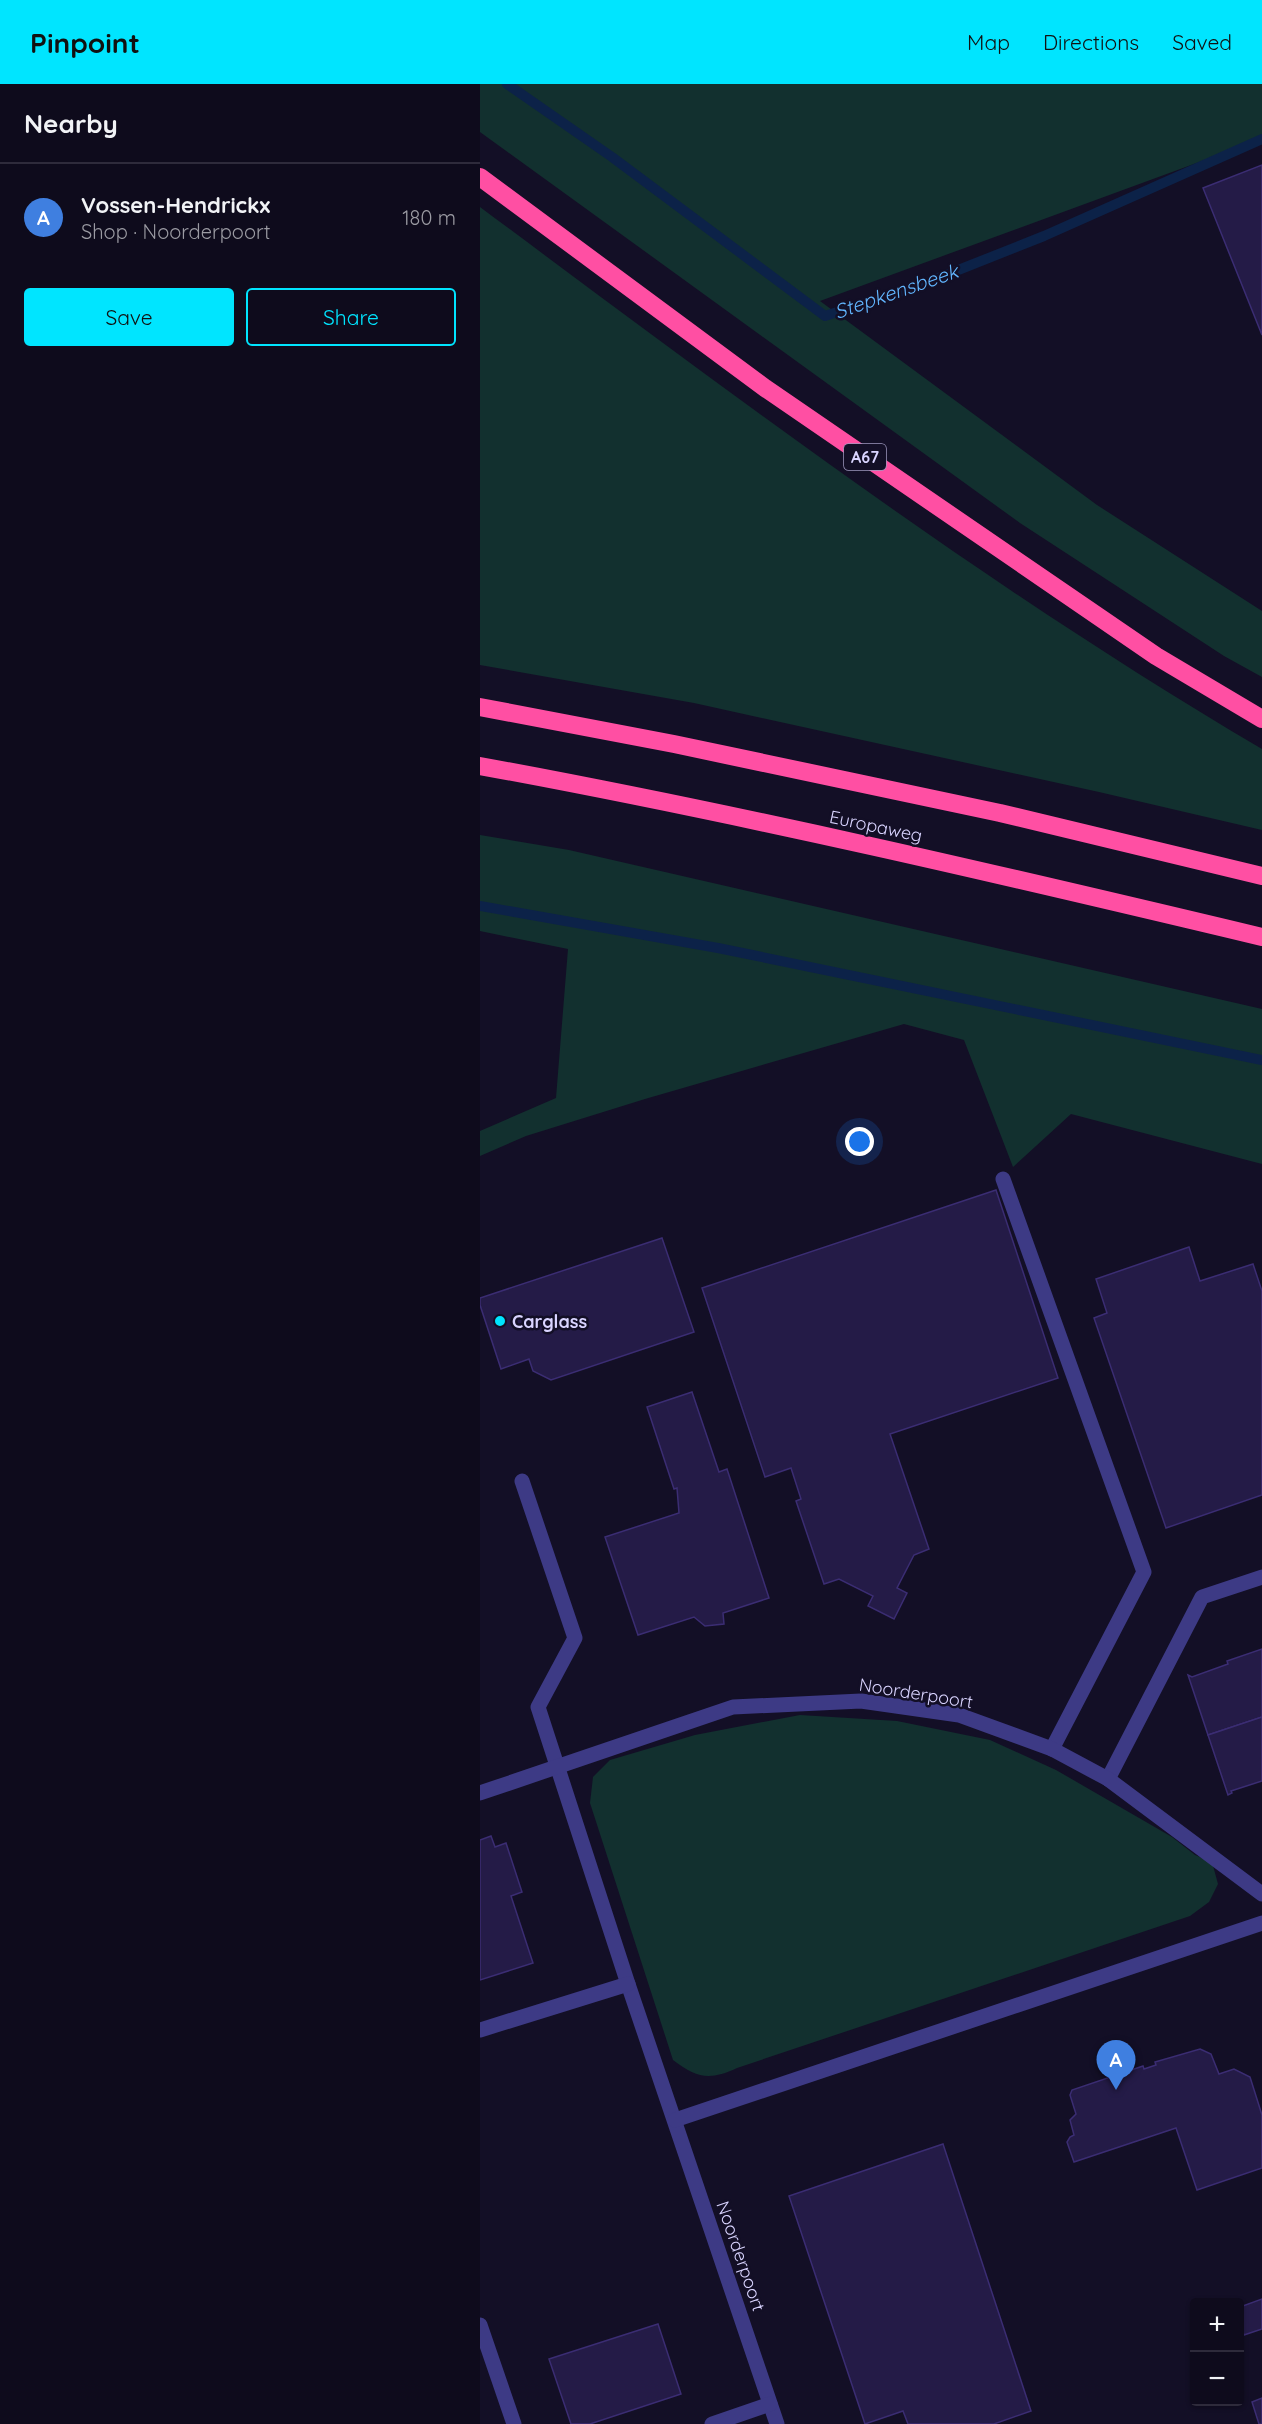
<!DOCTYPE html>
<html lang="en">
<head>
<meta charset="utf-8">
<style>
	body { margin:0; font-family:Quicksand,sans-serif; background:#171425; color:#f1f3f6 }
	.controls { position:absolute; right:18px; bottom:18px; display:grid; overflow:hidden; border-radius:6px; box-shadow:0 2px 4px #0004 }
	.controls button { width:54px; height:54px; display:grid; place-items:center; padding:0; border:0; border-bottom:2px solid #2e2b3b; background:#0e0b1c; color:#f1f3f6; font:30px sans-serif }
	.you { position:absolute; left:380px; top:1058px; width:21px; height:21px; margin:-15px; border:4px solid #fff; border-radius:50%; background:#1a73e8; box-shadow:0 0 0 9px #1a73e833 }
	.badge { display:grid; place-items:center; width:39px; height:39px; border-radius:50%; background:#00e5ff; color:#fff; font-size:20px; font-weight:700 }
	.pin { position:absolute; translate:-50% -50px; filter:drop-shadow(0 2px 3px #0008) }
	.pin::after { content:''; position:absolute; top:32px; width:21px; height:18px; background:inherit; clip-path:polygon(0 0,100% 0,50% 100%) }
	.list { margin:0; padding:0; list-style:none }
	h2 { display:flex; justify-content:space-between; align-items:center; height:78px; margin:0; padding:0 24px; font-size:26px }
	h2 small { font-size:20px; font-weight:400; color:#9b9ba3 }
	.list li { display:grid; grid-template-columns:39px 1fr auto; gap:18px; align-items:center; box-sizing:border-box; height:108px; padding:0 24px; border-top:2px solid #2e2b3b }
	.list b { display:block; font-size:22px; white-space:nowrap }
	.list p { margin:0; font-size:20px; white-space:nowrap; color:#9b9ba3 }
	.list em { font-size:20px; font-style:normal; color:#9b9ba3 }
	.actions { display:flex; gap:12px; padding:18px 24px }
	.actions a { flex:1; padding:14px 0; border:2px solid #00e5ff; border-radius:6px; text-align:center; font-size:21px; color:#00e5ff }
	.actions .main { background:#00e5ff; color:#111 }
	.map { position:relative; flex:none; width:782px; height:2340px; overflow:hidden }
	header { display:flex; align-items:center; gap:36px; box-sizing:border-box; height:84px; padding:0 30px; background:#00e5ff; color:#111 }
	header strong { font-size:28px }
	nav { display:flex; gap:33px; margin-inline-start:auto; font-size:21px }
	main { display:flex }
	aside { flex:1; background:#0e0b1c }
	.map>svg:first-child { display:block }
	.green { fill:#12302f }
	.lines { fill:none; stroke-linecap:round; stroke-linejoin:round }
	.stream { stroke:#0c2248; stroke-width:10 }
	.building { fill:#241b47; stroke:#3b2d73; stroke-width:1.5 }
	.minor { stroke:#3d3a85; stroke-width:15 }
	.highway { stroke:#ff4fa3; stroke-width:18 }
	.poi-dot { fill:#00e5ff; stroke:#130f26; stroke-width:2 }
	.labels { text-anchor:middle; dominant-baseline:central; stroke-width:5; stroke-linejoin:round; paint-order:stroke }
	.shield { fill:#130f26; stroke:#9e99be; stroke-width:1.5 }
	.shield-label { font-size:16px; font-weight:bold; fill:#d9d4ff }
	.street-label { font-size:18px; fill:#d9d4ff; stroke:#130f26 }
	.poi-label { font-size:18px; font-weight:bold; fill:#d9d4ff; stroke:#130f26; text-anchor:start }
	.water-label { font-size:20px; font-style:italic; fill:#62b6ff; stroke:#130f26 }
</style>
</head>
<body>
<header>
<strong>Pinpoint</strong>
<nav><a>Map</a><a>Directions</a><a>Saved</a></nav>
</header>
<main>
<aside>
<h2>Nearby<small></small></h2>
<ul class="list">
<li><span class="badge" style="background:#3f7fe0">A</span><div><b>Vossen-Hendrickx</b><p>Shop · Noorderpoort</p></div><em>180 m</em></li>
</ul>
<div class="actions"><a class="main">Save</a><a>Share</a></div>
</aside>
<div class="map">
<svg width="782" height="2340" viewBox="0 0 782 2340">
	<rect width="100%" height="100%" fill="#130f26"/>
	<g class="green">
		<polygon points="0,0 782,0 782,55 340,217 617,421 782,527 782,593 744,572 540,439 0,48"/>
		<path d="M0 123C254 312 508 504 782 665V746L619 708 214 619 0 581Z"/>
		<polygon points="0,751 89,766 782,925 782,1080 591,1030 533,1083 484,956 424,940 165,1015 46,1052 0,1072 0,1047 76,1014 88,865 0,847"/>
		<path d="M320 1631 417 1637 510 1656 576 1686 692 1753 715 1771 732 1778 738 1800 729 1818 710 1832 257 1984C229 1997 217 1994 193 1976L110 1719 113 1693 130 1676 215 1651Z"/>
	</g>
	<g class="lines">
		<g class="stream">
			<polyline points="27,0 132,73 345,232 438,202 564,152 782,55"/>
			<polyline points="0,822 238,864 782,976"/>
		</g>
	</g>
	<g class="building">
		<polygon points="782,81 782,251 723,104"/>
		<polygon points="516,1106 578,1294 410,1350 449,1465 434,1471 417,1504 427,1509 414,1535 388,1522 393,1512 359,1495 344,1500 316,1417 321,1415 311,1384 285,1393 222,1204"/>
		<polygon points="182,1154 214,1248 71,1296 53,1287 49,1275 21,1285 0,1221 0,1214"/>
		<polygon points="709,1163 720,1197 773,1180 782,1207 782,1411 686,1444 614,1234 627,1229 616,1195"/>
		<polygon points="212,1308 239,1388 247,1385 289,1514 243,1529 244,1540 225,1542 214,1533 158,1551 125,1453 199,1429 197,1404 194,1405 167,1323"/>
		<polygon points="782,1565 782,1633 728,1651 708,1591 712,1593 748,1580 747,1577"/>
		<polygon points="782,1633 782,1697 751,1707 752,1709 748,1711 728,1651"/>
		<polygon points="11,1752 15,1763 26,1759 42,1808 31,1812 53,1879 0,1896 0,1756"/>
		<polygon points="720,1965 731,1970 739,1990 754,1985 770,1993 782,2031 782,2084 717,2106 696,2044 594,2078 587,2058 590,2053 594,2051 590,2036 596,2030 590,2011 592,2006 663,1982 664,1985 676,1981 675,1978"/>
		<polygon points="463,2060 551,2327 514,2340 428,2340 423,2327 385,2340 309,2112"/>
		<polygon points="782,2215 782,2245 764,2251 760,2239 760,2223"/>
		<polygon points="178,2240 201,2310 110,2340 91,2340 69,2275"/>
		<polygon points="782,2314 782,2340 779,2340 772,2318"/>
	</g>
	<g class="lines">
		<g class="minor">
			<polyline points="523,1095 664,1488 572,1665"/>
			<polyline points="42,1397 95,1554 58,1623 148,1900 297,2340"/>
			<polyline points="628,1695 722,1513 782,1493"/>
			<polyline points="0,1709 253,1623 381,1617 479,1631 572,1665 628,1695 782,1810"/>
			<polyline points="0,1946 148,1900"/>
			<polyline points="195,2036 782,1839"/>
			<polyline points="0,2241 34,2340"/>
			<polyline points="232,2340 290,2320"/>
		</g>
		<g class="highway">
			<polyline points="0,93 285,304 676,572 782,635"/>
			<polyline points="0,623 194,660 520,729 782,792"/>
			<path d="M0 682C262 730 522 791 782 853"/>
		</g>
	</g>
	<circle class="poi-dot" cx="20" cy="1237" r="6"/>
	<g class="labels">
		<rect class="shield" x="364" y="360" width="42" height="26" rx="4.5"/>
		<g class="shield-label">
			<text x="385" y="373">A67</text>
		</g>
		<g class="street-label">
			<text transform="translate(396 742) rotate(12)">Europaweg</text>
			<text transform="translate(436 1609) rotate(9)">Noorderpoort</text>
			<text transform="translate(261 2172) rotate(71)">Noorderpoort</text>
		</g>
		<g class="poi-label">
			<text x="32" y="1237">Carglass</text>
		</g>
		<g class="water-label">
			<text transform="translate(416 207) rotate(-19)">Stepkensbeek</text>
		</g>
	</g>
</svg>
<div class="controls">
<button>+</button>
<button>−</button>
</div>
<div class="you"></div>
<div class="pin badge" style="left:636px;top:2006px;background:#3f7fe0">A</div>
</div>
</main>
</body>
</html>
